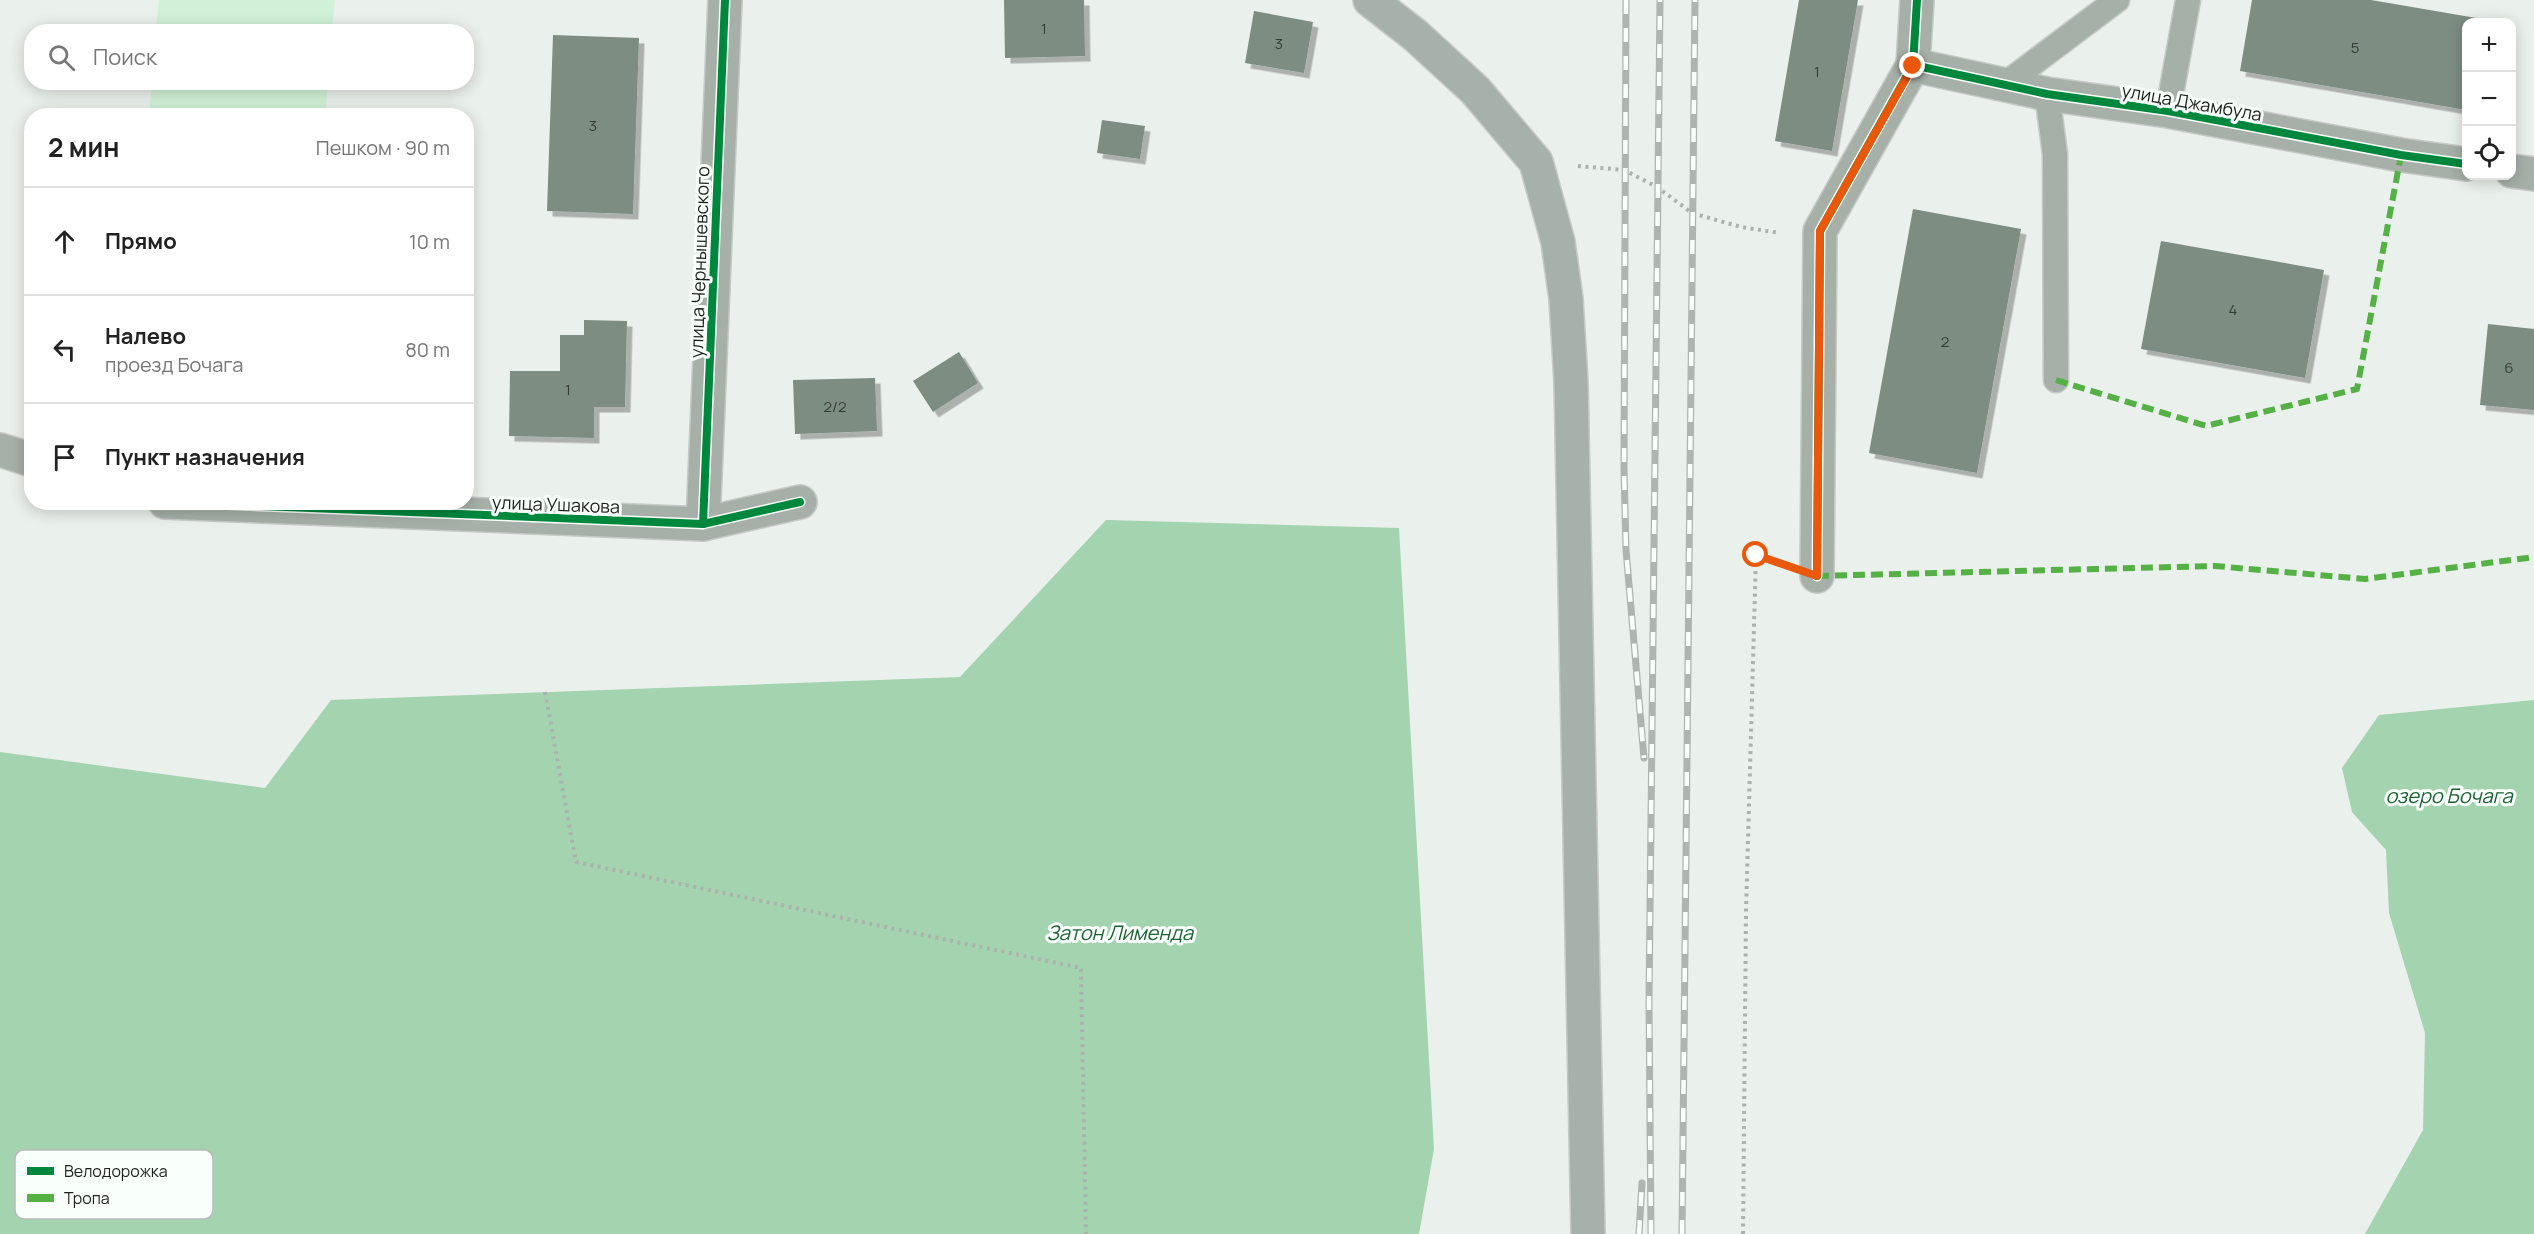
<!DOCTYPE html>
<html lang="ru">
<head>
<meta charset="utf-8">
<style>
	body { margin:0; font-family:Manrope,sans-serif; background:#f2f2f2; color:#222 }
	.controls { position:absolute; right:18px; top:18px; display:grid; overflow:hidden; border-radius:12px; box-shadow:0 3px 15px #0003 }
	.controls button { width:54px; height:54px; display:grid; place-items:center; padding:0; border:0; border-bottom:2px solid #e0e0e0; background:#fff; color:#222; font:30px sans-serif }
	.stop { position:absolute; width:18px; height:18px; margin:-14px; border:4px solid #ea580c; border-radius:50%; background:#fff }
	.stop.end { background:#ea580c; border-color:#fff; box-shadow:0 2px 6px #0008 }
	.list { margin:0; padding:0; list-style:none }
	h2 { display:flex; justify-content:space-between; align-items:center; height:78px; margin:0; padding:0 24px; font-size:26px }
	h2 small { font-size:20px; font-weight:400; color:#767676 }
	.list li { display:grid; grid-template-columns:39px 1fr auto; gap:18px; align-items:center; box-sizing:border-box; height:108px; padding:0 24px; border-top:2px solid #e0e0e0 }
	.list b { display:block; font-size:22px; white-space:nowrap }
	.list p { margin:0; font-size:20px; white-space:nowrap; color:#767676 }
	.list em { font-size:20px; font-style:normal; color:#767676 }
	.icon { flex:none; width:33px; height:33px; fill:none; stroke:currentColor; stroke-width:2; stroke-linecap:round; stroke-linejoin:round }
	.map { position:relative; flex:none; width:2534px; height:1234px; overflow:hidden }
	.search { position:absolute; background:#fff; box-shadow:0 3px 15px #0003; left:24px; top:24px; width:450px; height:66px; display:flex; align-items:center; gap:15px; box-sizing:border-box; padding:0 21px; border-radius:24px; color:#767676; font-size:22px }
	.panel { position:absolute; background:#fff; box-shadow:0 3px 15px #0003; left:24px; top:108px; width:450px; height:402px; border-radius:24px }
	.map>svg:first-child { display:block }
	.green { fill:#d0f1d7 }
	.water { fill:#a4d3b0 }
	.building { fill:#7d8d82; filter:url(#shadow) }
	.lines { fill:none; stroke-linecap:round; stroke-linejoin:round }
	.lane-casing { stroke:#c6cac7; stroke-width:27 }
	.street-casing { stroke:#c6cac7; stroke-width:36 }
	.primary-casing { stroke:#c6cac7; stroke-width:36 }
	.path { stroke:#abb2ac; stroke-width:4; stroke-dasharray:3 4.5; stroke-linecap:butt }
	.lane { stroke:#a6afa8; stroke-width:24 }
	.street { stroke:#a6afa8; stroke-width:33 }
	.primary { stroke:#a7b0aa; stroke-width:33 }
	.rail-casing { stroke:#aeb4af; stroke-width:7 }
	.rail { stroke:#f9fffa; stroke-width:4.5; stroke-dasharray:14; stroke-linecap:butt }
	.quiet { stroke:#55b145; stroke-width:6; stroke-dasharray:12 6; stroke-linecap:butt }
	.cycleway-casing { stroke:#f9fffa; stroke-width:11 }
	.cycleway { stroke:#00873e; stroke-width:8 }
	.route { stroke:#ea580c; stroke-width:8 }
	.labels { text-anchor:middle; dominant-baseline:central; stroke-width:6; stroke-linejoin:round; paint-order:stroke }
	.number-label { font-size:15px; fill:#343c36 }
	.street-label { font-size:18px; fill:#1c211d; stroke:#f9fffa }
	.water-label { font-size:20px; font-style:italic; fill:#1b6134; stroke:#f9fffa }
	.key { fill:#f9fffa; stroke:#b7bcb8; stroke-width:1.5 }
	.key-label { font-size:16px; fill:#1c211d }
</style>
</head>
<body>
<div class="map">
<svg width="2534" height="1234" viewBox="0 0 2534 1234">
	<defs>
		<filter id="shadow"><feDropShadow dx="5.5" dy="5.5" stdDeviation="0" flood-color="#0004"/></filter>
	</defs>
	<rect width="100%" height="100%" fill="#eaf0eb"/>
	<g class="green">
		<polygon points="159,0 335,0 332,31 156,31"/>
		<polygon points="152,83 328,83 325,115 149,115"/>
	</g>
	<g class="water">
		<polygon points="1106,520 1399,528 1434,1149 1419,1234 0,1234 0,752 265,788 331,700 960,677"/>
		<polygon points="2534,700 2534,1234 2365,1234 2423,1130 2425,1033 2389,913 2386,850 2352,812 2342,768 2379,715"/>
	</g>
	<g class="building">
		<polygon points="1004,0 1084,0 1085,56 1005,58"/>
		<polygon points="1799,0 1858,0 1832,151 1775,141"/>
		<polygon points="2252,0 2371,0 2488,20 2488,22 2466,22 2466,110 2240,71"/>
		<polygon points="1254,11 1313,22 1304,73 1245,63"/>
		<polygon points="553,35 639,38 633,214 547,211"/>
		<polygon points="1102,120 1145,126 1140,159 1097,153"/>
		<polygon points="1913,209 2021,229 1977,473 1869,453"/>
		<polygon points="2161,241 2324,270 2305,378 2141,349"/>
		<polygon points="584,320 627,321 625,407 594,407 594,438 509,436 510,371 560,371 560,335 584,335"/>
		<polygon points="2488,324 2534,329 2534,410 2480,405"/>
		<polygon points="959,352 978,383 933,412 913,381"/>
		<polygon points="875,378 877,431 795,434 793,380"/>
	</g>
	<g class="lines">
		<defs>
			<g id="lane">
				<polyline points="2004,85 2117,0"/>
				<polyline points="2047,94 2055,154 2056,380"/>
				<polyline points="2168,111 2188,0"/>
			</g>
			<g id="street">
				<polyline points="1913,65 2047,94 2168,111 2401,155 2466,164"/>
				<polyline points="2512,171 2534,174"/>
				<polyline points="0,450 32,460"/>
				<polyline points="165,502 703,524 800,502"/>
				<polyline points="703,524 725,0"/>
				<polyline points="1817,576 1820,231 1913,65 1917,0"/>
			</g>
			<polyline id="primary" points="1370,0 1415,35 1475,90 1536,162 1558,242 1566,299 1571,382 1588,1234"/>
		</defs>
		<use href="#lane" class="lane-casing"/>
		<use href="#street" class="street-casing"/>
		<use href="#primary" class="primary-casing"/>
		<g class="path">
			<polyline points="1578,166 1624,170 1657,187 1692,213 1741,227 1780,233"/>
			<polyline points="545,692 576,862 1081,968 1086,1234"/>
			<polyline points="1743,1234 1746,912 1756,555 1777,562"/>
		</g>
		<use href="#lane" class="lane"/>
		<use href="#street" class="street"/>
		<use href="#primary" class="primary"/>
		<defs>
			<g id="rail">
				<polyline points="1626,0 1624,468 1626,550 1644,758"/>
				<polyline points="1639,1234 1642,1183"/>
				<polyline points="1651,1234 1649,1001 1660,0"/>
				<polyline points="1682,1234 1695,0"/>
			</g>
		</defs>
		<use href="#rail" class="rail-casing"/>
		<use href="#rail" class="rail"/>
		<g class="quiet">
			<polyline points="2056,380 2206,426 2357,389 2401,155"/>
			<polyline points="1817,576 2215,566 2365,579 2534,557"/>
		</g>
		<defs>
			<g id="cycleway">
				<polyline points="1913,65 2047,94 2168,111 2401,155 2466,164"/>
				<polyline points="165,502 703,524 800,502"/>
				<polyline points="703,524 725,0"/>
				<polyline points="1817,576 1820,231 1913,65 1917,0"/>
			</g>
		</defs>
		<use href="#cycleway" class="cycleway-casing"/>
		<use href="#cycleway" class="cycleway"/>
	</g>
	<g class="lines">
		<polyline class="route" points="1756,555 1817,576 1820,231 1913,66"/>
	</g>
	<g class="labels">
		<g class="number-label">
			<text x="1044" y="28">1</text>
			<text x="1279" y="43">3</text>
			<text x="2355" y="47">5</text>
			<text x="1817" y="71">1</text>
			<text x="593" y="125">3</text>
			<text x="2233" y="309">4</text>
			<text x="1945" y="341">2</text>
			<text x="2509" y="367">6</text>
			<text x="568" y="389">1</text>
			<text x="835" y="406">2/2</text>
		</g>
		<g class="street-label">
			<text transform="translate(2192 102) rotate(10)">улица Джамбула</text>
			<text transform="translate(699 262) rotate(-88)">улица Чернышевского</text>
			<text transform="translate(556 504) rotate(2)">улица Ушакова</text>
		</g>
		<g class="water-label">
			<text x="2449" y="795">озеро Бочага</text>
			<text x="1120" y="932">Затон Лименда</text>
		</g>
	</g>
	<rect x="15" y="1150" width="198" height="69" rx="9" class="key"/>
	<rect x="27" y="1167" width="27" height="8" fill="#00873e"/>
	<rect x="27" y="1194" width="27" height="8" fill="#55b145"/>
	<g class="key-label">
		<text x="64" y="1177">Велодорожка</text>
		<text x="64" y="1204">Тропа</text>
	</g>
</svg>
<div class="controls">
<button>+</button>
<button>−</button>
<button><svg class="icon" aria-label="locate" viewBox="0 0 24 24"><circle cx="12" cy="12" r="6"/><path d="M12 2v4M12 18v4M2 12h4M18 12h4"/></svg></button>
</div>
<div class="stop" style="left:1756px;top:555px"></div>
<div class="stop end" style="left:1913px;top:66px"></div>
<div class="search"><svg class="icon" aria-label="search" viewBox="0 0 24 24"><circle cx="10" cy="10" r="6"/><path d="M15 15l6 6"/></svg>Поиск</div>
<section class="panel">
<h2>2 мин<small>Пешком · 90 m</small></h2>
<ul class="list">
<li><svg class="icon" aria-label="ahead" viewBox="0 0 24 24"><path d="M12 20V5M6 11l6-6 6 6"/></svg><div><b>Прямо</b></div><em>10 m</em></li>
<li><svg class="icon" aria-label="left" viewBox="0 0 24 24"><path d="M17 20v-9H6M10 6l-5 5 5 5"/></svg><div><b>Налево</b><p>проезд Бочага</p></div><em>80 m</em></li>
<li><svg class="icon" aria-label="arrive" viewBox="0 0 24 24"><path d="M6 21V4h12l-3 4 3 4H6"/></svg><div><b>Пункт назначения</b></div></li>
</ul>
</section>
</div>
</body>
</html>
